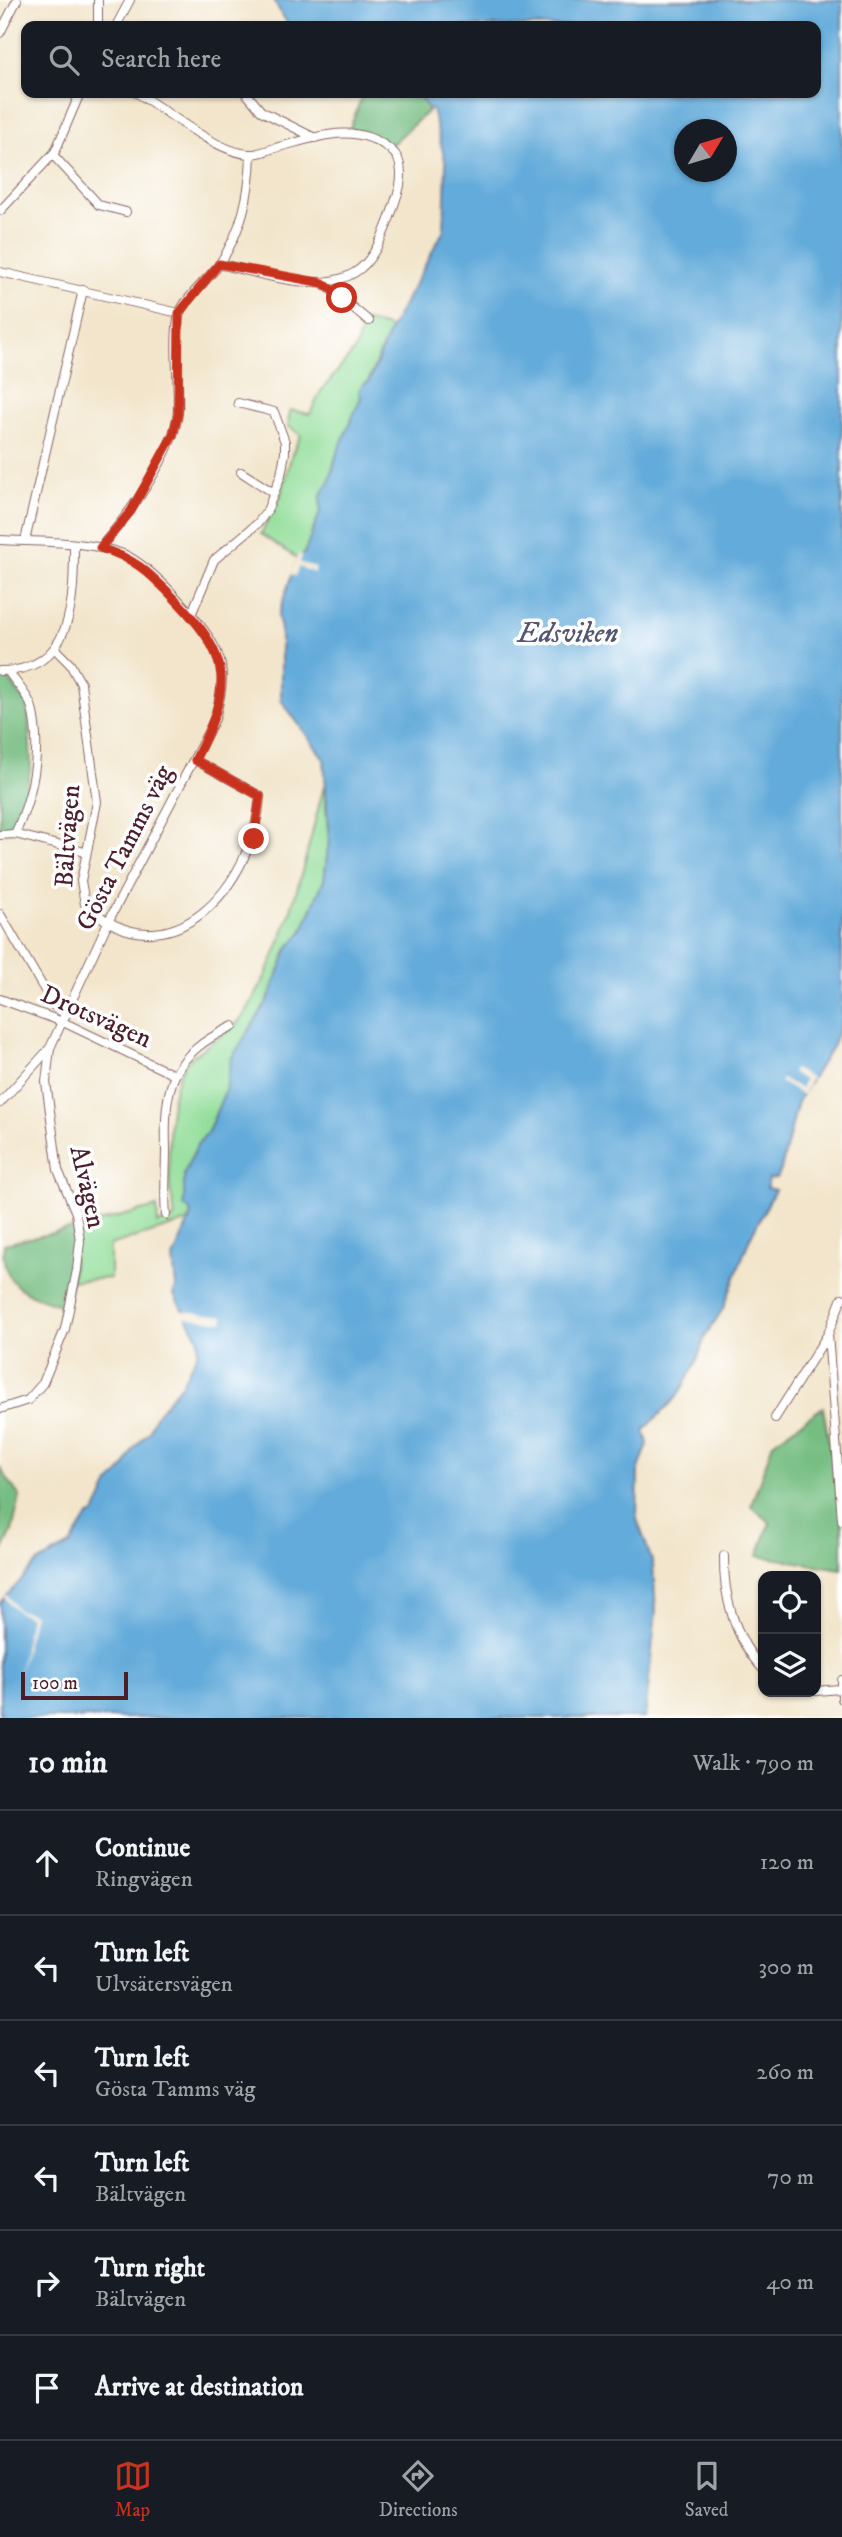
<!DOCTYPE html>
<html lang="en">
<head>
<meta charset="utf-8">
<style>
	body { margin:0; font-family:"IM FELL DW Pica",serif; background:#242831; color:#f1f3f6 }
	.controls { position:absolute; right:21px; bottom:21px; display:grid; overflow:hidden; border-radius:14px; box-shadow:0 2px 5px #0004 }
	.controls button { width:63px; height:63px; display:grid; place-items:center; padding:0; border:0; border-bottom:2px solid #363941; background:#171b24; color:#f1f3f6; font:35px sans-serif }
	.compass { position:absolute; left:674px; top:119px; width:63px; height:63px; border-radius:50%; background:#171b24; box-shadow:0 2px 5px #0004; rotate:52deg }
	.scale { position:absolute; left:21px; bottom:18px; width:107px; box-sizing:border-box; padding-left:7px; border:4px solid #4a1f2b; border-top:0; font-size:19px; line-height:24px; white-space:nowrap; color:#4a1f2b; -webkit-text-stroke:5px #fff; paint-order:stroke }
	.stop { position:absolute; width:21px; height:21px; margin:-16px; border:5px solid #c8321e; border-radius:50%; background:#fff }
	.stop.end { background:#c8321e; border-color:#fff; box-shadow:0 2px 7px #0008 }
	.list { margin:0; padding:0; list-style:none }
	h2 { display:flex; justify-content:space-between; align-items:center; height:91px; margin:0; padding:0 28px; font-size:30px }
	h2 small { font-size:23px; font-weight:400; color:#9ea1a6 }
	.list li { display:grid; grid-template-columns:46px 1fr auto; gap:21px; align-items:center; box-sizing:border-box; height:105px; padding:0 28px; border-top:2px solid #363941 }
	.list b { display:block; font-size:26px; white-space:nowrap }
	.list p { margin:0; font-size:23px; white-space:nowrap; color:#9ea1a6 }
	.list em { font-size:23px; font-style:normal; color:#9ea1a6 }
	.icon { flex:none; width:38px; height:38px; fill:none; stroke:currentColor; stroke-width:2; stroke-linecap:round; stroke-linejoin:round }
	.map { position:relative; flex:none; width:842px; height:1718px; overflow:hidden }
	.search { position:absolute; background:#171b24; box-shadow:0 2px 5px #0004; left:21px; right:21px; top:21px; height:77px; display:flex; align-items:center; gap:18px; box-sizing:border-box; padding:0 24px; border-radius:14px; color:#9ea1a6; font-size:26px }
	.sheet { height:721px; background:#171b24 }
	nav { display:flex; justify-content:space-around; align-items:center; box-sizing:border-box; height:98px; border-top:2px solid #363941; background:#171b24; font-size:19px; color:#9ea1a6 }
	nav a { display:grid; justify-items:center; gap:4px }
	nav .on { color:#c8321e }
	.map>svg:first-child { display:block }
	.green { fill:#93de9a; stroke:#6e7e62; stroke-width:2 }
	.forest { fill:#76bd82; stroke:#606e56; stroke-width:2 }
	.water { fill:#63abda; stroke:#566582; stroke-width:2; fill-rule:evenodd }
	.pier { fill:#f2e5cb }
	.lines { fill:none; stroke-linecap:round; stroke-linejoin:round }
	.street-casing { stroke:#856463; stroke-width:10 }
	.street { stroke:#fff; stroke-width:8 }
	.route { stroke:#c8321e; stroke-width:9 }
	.labels { text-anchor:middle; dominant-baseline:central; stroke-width:7; stroke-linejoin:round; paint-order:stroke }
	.street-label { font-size:26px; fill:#4a1f2b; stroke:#fff }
	.water-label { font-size:28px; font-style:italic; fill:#545771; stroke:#fff }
</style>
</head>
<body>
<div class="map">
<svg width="842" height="1718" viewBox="0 0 842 1718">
	<rect width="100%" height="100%" fill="#fff"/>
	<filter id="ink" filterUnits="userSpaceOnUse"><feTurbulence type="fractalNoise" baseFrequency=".0143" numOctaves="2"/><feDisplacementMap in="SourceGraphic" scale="14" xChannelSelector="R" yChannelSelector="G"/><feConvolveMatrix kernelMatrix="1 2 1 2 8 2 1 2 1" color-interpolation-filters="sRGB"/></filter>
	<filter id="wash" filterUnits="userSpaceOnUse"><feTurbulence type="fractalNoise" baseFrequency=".00686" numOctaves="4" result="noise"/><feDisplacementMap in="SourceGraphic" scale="28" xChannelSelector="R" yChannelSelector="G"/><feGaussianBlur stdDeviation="1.57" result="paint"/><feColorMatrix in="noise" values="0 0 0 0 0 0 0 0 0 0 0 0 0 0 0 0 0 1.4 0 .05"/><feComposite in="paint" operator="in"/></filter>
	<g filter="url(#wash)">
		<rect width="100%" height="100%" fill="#f2e5cb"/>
		<g class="green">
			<polygon points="364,321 391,328 336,456 329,483 321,494 320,512 304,554 297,558 261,534 281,495 292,454 301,435 288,426 290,410 310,414 321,391 355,350"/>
			<path d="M324 786 329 840 324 880 302 932 288 948 268 1000 232 1059 226 1089 208 1132 197 1145 184 1174 191 1216 187 1222 110 1245V1278L72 1281 75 1228 157 1207 158 1224 174 1219C176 1208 171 1199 170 1188 169 1152 166 1113 178 1078 189 1046 229 1040 246 1012 288 944 304 863 324 786Z"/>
		</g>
		<g class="forest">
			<polygon points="363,93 417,93 429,110 390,146 350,128"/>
			<polygon points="7,677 28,705 31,764 25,800 12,830 0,831 0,678"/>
			<path d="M75 1228 72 1281 65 1307C32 1295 0 1291 4 1244Z"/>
			<polygon points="823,1407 839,1503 842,1503 842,1569 758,1556 770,1522 751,1506 773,1443"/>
			<polygon points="0,1468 20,1497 12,1531 0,1556"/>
		</g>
		<path class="water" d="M273 0H842V1020L833 1045 798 1101 781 1170 777 1178 769 1179 767 1188 775 1190 749 1240 724 1307 705 1337 696 1363 677 1397 644 1430 648 1443 638 1472 637 1519 653 1564 656 1611 645 1718H0V1603L37 1563 70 1545 88 1517 95 1513 109 1484 125 1467 133 1449 149 1432 154 1418 182 1383 197 1354 199 1339 174 1295 176 1287 173 1258 191 1216 190 1210 184 1206V1174L197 1145 208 1132 226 1089 231 1059 268 1000 288 948 302 932 324 880 329 840 324 759 281 700V630L278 616 297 558 304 554 320 512 321 494 329 483 336 456 361 397 359 391 363 384 369 382 391 328 444 230 446 164 432 109 429 110 417 93H816V26H289ZM684 130H726V172H684Z"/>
		<g class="pier">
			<polygon points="298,554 302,555 300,563 316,567 314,573 299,567 295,576 290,574"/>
			<polygon points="794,1069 811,1078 803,1095 780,1082 782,1079 800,1088 804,1080 792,1073"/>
			<polygon points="182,1311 224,1316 223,1322 182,1317"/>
			<polygon points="7,1595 18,1610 34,1614 18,1680 30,1617 18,1612 4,1597"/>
		</g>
	</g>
	<g filter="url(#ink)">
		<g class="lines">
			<defs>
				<g id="street">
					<polyline points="98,0 98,26"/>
					<polyline points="116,26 130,0"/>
					<polyline points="0,33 17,0"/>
					<path d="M137 93C166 110 216 152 249 154 257 155 267 150 275 148 315 138 355 120 391 150 405 161 402 184 396 199 390 218 382 242 370 258 339 303 262 273 219 264"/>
					<polyline points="246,93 261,111 315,138"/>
					<polyline points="53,155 99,205 126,212"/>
					<polyline points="0,211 55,152 80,93"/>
					<polyline points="0,272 179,313"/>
					<polyline points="323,283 369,321"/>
					<polyline points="241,472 274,493"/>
					<path d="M0 540C39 542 85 540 123 554 150 565 208 627 218 655 226 675 220 698 215 719L108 922 50 1048 46 1082 58 1170 76 1213 80 1241 77 1270 65 1329 43 1383 28 1400 0 1409"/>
					<polyline points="25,541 83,290"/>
					<path d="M100 548C127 516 175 454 178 411 179 384 173 339 179 315 182 301 209 278 219 265 242 230 250 195 251 154"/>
					<polyline points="191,615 214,560 258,523 267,511 281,475 285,453 285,442 274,412 238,403"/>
					<path d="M56 650 70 664 81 684 97 802 81 881 85 904C170 984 255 883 260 796L195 760"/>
					<path d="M0 671C74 672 74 599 74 545"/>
					<path d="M8 671C15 682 29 696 32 708 42 751 33 795 15 834"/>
					<polyline points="0,835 15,834 85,852"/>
					<polyline points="0,914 54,1006 66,1015"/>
					<polyline points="0,999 63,1022 174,1075"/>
					<polyline points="0,1103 50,1048"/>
					<path d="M166 1215C164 1193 166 1171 166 1149 164 1085 171 1055 233 1026"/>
					<polyline points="842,1298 828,1334 842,1520"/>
					<polyline points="775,1418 828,1334"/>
					<path d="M724 1556C723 1596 735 1640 763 1669"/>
					<polyline points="842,1680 842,1699"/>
					<polyline points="816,1691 840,1689"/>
				</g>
			</defs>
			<use href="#street" class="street-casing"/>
			<use href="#street" class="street"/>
		</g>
	</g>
	<g class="lines" filter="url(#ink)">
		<path class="route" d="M254 839 260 796 195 760C232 685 234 660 174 598 149 573 135 558 100 548L131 511 173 435 178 414 179 313 219 264 323 283 342 298"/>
	</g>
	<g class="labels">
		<g class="street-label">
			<text transform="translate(68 836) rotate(-86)">Bältvägen</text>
			<text transform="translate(125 848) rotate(-63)">Gösta Tamms väg</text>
			<text transform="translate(96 1017) rotate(24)">Drotsvägen</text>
			<text transform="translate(87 1187) rotate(77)">Alvägen</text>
		</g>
		<g class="water-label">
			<text x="568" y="633">Edsviken</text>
		</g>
	</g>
</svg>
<div class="controls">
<button><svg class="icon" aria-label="locate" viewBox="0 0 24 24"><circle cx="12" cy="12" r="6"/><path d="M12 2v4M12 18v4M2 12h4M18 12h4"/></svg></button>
<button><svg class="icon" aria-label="layers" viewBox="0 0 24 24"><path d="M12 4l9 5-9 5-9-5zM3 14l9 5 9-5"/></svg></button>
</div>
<svg class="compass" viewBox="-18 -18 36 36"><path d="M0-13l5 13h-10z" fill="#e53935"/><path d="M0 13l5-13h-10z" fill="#9ea1a6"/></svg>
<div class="scale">100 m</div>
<div class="stop" style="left:342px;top:298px"></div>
<div class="stop end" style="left:254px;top:839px"></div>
<div class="search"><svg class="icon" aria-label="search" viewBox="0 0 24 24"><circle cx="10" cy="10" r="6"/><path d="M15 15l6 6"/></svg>Search here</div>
</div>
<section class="sheet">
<h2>10 min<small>Walk · 790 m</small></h2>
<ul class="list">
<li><svg class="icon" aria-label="ahead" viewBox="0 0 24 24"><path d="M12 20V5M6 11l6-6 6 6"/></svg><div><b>Continue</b><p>Ringvägen</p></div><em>120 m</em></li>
<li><svg class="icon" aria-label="left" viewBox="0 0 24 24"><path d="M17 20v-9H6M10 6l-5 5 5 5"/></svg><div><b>Turn left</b><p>Ulvsätersvägen</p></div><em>300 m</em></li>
<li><svg class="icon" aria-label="left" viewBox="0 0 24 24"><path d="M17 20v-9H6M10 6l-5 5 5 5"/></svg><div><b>Turn left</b><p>Gösta Tamms väg</p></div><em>260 m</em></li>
<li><svg class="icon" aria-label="left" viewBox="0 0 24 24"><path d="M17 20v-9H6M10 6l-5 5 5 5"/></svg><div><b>Turn left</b><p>Bältvägen</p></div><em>70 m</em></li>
<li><svg class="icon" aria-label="right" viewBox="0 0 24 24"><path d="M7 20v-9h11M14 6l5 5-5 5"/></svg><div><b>Turn right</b><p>Bältvägen</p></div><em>40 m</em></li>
<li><svg class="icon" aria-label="arrive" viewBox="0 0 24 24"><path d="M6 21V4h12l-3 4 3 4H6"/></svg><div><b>Arrive at destination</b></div></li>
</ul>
</section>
<nav>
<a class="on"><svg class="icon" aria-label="map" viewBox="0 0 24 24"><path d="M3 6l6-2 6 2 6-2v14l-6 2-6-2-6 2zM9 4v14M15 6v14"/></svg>Map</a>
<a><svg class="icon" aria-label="directions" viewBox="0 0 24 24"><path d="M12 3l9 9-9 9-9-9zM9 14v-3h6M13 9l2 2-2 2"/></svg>Directions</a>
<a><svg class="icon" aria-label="saved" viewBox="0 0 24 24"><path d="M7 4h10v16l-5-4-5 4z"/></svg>Saved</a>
</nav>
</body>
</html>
